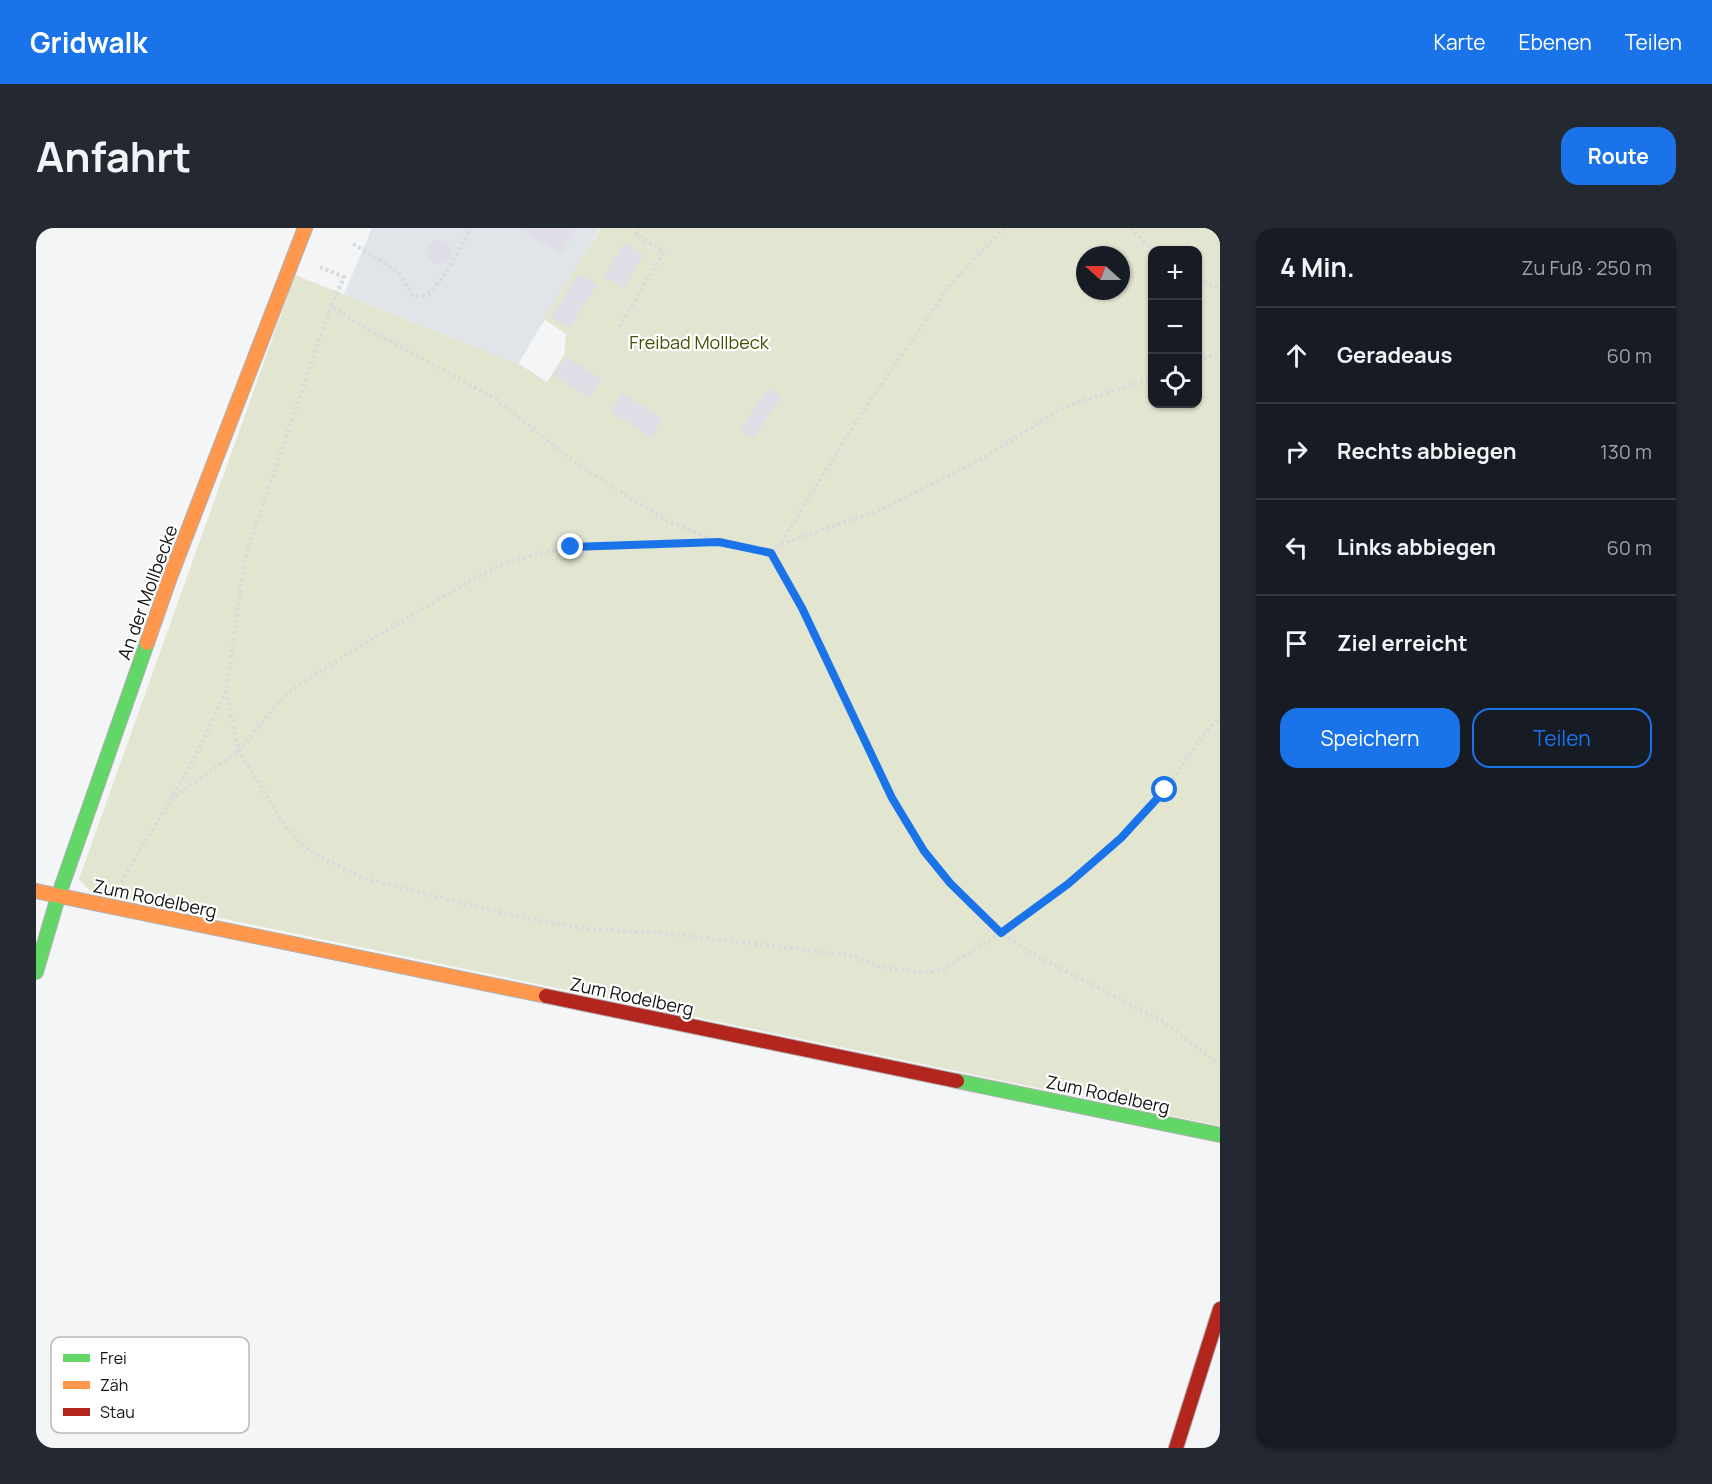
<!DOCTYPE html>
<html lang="de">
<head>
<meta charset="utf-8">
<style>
	body { margin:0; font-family:Manrope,sans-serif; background:#242831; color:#f1f3f6 }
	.controls { position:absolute; right:18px; top:18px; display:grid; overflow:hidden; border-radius:12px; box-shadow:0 2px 4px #0004 }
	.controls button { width:54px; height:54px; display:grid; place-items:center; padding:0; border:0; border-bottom:2px solid #363941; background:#171b24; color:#f1f3f6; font:30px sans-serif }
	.compass { position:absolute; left:1040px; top:18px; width:54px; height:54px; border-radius:50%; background:#171b24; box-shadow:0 2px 4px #0004; rotate:291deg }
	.stop { position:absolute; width:18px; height:18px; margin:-14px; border:4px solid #1a73e8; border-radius:50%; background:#fff }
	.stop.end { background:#1a73e8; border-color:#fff; box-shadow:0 2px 6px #0008 }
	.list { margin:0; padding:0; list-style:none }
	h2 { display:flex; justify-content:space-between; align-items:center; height:78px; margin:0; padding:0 24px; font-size:26px }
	h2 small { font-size:20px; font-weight:400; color:#9ea1a6 }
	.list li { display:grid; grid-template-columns:39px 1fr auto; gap:18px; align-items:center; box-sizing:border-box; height:96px; padding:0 24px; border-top:2px solid #363941 }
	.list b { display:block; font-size:22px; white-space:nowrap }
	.list em { font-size:20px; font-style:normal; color:#9ea1a6 }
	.actions { display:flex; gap:12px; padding:18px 24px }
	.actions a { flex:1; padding:14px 0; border:2px solid #1a73e8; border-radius:18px; text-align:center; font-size:21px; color:#1a73e8 }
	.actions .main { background:#1a73e8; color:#fff }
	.icon { flex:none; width:33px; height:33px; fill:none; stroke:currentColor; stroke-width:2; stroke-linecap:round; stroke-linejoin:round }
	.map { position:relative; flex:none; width:1184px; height:1220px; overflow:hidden; border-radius:18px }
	header { display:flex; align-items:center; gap:36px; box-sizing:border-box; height:84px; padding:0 30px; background:#1a73e8; color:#fff }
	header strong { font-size:28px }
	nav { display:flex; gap:33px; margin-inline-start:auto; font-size:21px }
	.intro { display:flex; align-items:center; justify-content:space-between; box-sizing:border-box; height:144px; padding:0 36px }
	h1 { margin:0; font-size:42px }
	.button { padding:15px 27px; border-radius:18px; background:#1a73e8; color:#fff; font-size:21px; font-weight:700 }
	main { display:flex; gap:36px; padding:0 36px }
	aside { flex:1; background:#171b24; border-radius:18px; box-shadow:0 2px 4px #0004 }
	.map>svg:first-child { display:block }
	.built { fill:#e0e5e9 }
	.green { fill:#e2e6d0; fill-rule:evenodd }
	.building { fill:#dfdde5 }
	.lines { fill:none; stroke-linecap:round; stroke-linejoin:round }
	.fast-casing { stroke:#afb0b1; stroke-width:16 }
	.slow-casing { stroke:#afb0b1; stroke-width:16 }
	.jam-casing { stroke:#afb0b1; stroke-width:16 }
	.path { stroke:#d9dada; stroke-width:4; stroke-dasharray:3 3; stroke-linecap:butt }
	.fast { stroke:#63d668; stroke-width:14 }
	.slow { stroke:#ff974d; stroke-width:14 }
	.jam { stroke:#b3261e; stroke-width:14 }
	.route { stroke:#1a73e8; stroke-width:8 }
	.labels { text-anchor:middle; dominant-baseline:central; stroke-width:4.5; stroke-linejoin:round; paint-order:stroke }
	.park-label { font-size:18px; fill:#494d00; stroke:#fff }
	.street-label { font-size:18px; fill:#121313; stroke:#fff }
	.key { fill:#fff; stroke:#b8b8b8; stroke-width:1.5 }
	.key-label { font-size:16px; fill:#121313 }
</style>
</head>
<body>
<header>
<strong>Gridwalk</strong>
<nav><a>Karte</a><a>Ebenen</a><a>Teilen</a></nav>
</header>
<div class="intro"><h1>Anfahrt</h1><a class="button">Route</a></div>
<main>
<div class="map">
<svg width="1184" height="1220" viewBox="0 0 1184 1220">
	<rect width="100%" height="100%" fill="#f4f5f7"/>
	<polygon class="built" points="336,0 564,0 482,136 308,66"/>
	<path class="green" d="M565 0H1184V898L54 663 43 651 259 47 483 136 511 154 528 127 530 106 507 91ZM1116 22H1162V176H1116ZM1049 27H1085V63H1049Z"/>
	<g class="building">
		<polygon points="481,0 540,0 525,26"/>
		<circle cx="403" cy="24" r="12"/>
		<polygon points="588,15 608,27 588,60 568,48"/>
		<polygon points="543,45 561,57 534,99 515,90"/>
		<polygon points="530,129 566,151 554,170 517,147"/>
		<polygon points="732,160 745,169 718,210 704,201"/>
		<polygon points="586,165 627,191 615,210 574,183"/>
	</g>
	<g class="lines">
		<defs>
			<g id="fast">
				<polyline points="0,744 22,669 111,415"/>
				<polyline points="921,853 1184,907"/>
			</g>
			<g id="slow">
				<polyline points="111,415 134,349 269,0"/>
				<polyline points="0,663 510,768"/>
			</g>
			<g id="jam">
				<polyline points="510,768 921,853"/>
				<polyline points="1140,1220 1184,1081"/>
			</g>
		</defs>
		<use href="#fast" class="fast-casing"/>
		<use href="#slow" class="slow-casing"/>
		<use href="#jam" class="jam-casing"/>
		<g class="path">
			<polyline points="1094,0 1117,22"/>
			<path d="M317 16 352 37 363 46 377 68C382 68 386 68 391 66 403 61 427 14 435 0"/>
			<polyline points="284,39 308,49 295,78 321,95 460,171 542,237 633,294 683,314 736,325 744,316 825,186 914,57 968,0"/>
			<polyline points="1162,52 1184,60"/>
			<polyline points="583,99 628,24 600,7 604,0"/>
			<polyline points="1162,133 1184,124"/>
			<polyline points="745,316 847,281 949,229 1028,179 1116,150"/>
			<polyline points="736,325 766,380 856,570 888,623 914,655 965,705 995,725 1126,793 1184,837"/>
			<polyline points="190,463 203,523 249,598 266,617 286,630 327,650 445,680 506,693 561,702 617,704 762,721 817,728 844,739 889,745 908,741 965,705 1032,656 1085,610 1129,562 1168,506 1184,489"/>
			<polyline points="137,567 161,525 190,463 210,326 295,78"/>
			<polyline points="85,654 135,571 203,523 250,466 311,426 437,351 467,336 497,327 535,319 679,314"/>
		</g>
		<use href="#fast" class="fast"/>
		<use href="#slow" class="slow"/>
		<use href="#jam" class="jam"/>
	</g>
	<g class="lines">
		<polyline class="route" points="535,319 683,314 735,325 766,380 856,570 888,623 914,655 965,705 1032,656 1085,610 1129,562"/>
	</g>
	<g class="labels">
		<g class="park-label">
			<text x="663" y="114">Freibad Mollbeck</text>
		</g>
		<g class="street-label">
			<text transform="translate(111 364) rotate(-70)">An der Mollbecke</text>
			<text transform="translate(119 670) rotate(12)">Zum Rodelberg</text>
			<text transform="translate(596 768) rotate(12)">Zum Rodelberg</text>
			<text transform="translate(1072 866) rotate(12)">Zum Rodelberg</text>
		</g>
	</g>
	<rect x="15" y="1109" width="198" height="96" rx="9" class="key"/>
	<rect x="27" y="1126" width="27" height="8" fill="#63d668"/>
	<rect x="27" y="1153" width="27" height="8" fill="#ff974d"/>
	<rect x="27" y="1180" width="27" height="8" fill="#b3261e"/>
	<g class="key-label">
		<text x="64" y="1136">Frei</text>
		<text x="64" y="1163">Zäh</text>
		<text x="64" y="1190">Stau</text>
	</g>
</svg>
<div class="controls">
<button>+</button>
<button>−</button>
<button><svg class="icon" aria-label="locate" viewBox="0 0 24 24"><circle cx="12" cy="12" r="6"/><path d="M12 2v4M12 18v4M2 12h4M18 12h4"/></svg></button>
</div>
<svg class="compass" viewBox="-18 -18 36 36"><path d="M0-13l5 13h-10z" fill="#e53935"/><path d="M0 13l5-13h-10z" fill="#9ea1a6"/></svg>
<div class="stop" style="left:1129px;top:562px"></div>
<div class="stop end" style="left:535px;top:319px"></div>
</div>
<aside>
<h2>4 Min.<small>Zu Fuß · 250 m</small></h2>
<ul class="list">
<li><svg class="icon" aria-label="ahead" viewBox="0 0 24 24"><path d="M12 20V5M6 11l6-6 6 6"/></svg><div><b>Geradeaus</b></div><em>60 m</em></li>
<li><svg class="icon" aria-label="right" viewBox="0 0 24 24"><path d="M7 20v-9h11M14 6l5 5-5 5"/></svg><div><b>Rechts abbiegen</b></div><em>130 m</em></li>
<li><svg class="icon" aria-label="left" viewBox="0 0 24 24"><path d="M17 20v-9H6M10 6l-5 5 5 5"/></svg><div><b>Links abbiegen</b></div><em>60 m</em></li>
<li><svg class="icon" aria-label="arrive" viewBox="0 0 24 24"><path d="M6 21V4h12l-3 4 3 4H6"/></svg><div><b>Ziel erreicht</b></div></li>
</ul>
<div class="actions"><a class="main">Speichern</a><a>Teilen</a></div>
</aside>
</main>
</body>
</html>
